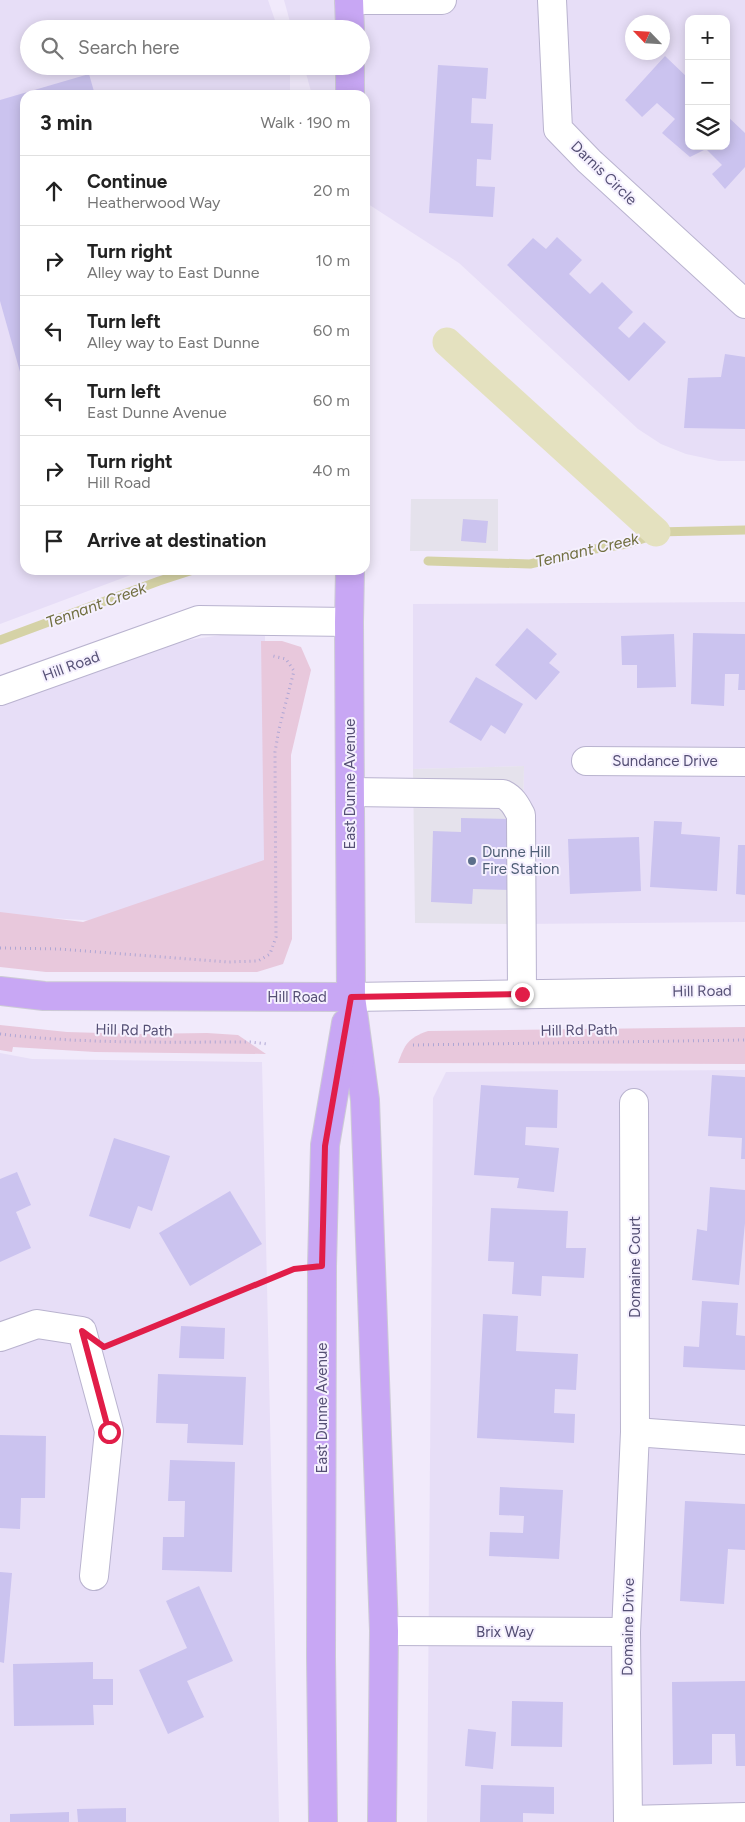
<!DOCTYPE html>
<html lang="en">
<head>
<meta charset="utf-8">
<style>
	body { margin:0; font-family:Figtree,sans-serif; background:#f6f6f6; color:#222 }
	.controls { position:absolute; right:15px; top:15px; display:grid; overflow:hidden; border-radius:10px; box-shadow:0 2px 12px #0003 }
	.controls button { width:45px; height:45px; display:grid; place-items:center; padding:0; border:0; border-bottom:1px solid #e0e0e0; background:#fff; color:#222; font:25px sans-serif }
	.compass { position:absolute; left:625px; top:15px; width:45px; height:45px; border-radius:50%; background:#fff; box-shadow:0 2px 12px #0003; rotate:295deg }
	.stop { position:absolute; width:15px; height:15px; margin:-11px; border:4px solid #e11d48; border-radius:50%; background:#fff }
	.stop.end { background:#e11d48; border-color:#fff; box-shadow:0 1px 5px #0008 }
	.list { margin:0; padding:0; list-style:none }
	h2 { display:flex; justify-content:space-between; align-items:center; height:65px; margin:0; padding:0 20px; font-size:21px }
	h2 small { font-size:16px; font-weight:400; color:#767676 }
	.list li { display:grid; grid-template-columns:32px 1fr auto; gap:15px; align-items:center; box-sizing:border-box; height:70px; padding:0 20px; border-top:1px solid #e0e0e0 }
	.list b { display:block; font-size:19px; white-space:nowrap }
	.list p { margin:0; font-size:16px; white-space:nowrap; color:#767676 }
	.list em { font-size:16px; font-style:normal; color:#767676 }
	.icon { flex:none; width:28px; height:28px; fill:none; stroke:currentColor; stroke-width:2; stroke-linecap:round; stroke-linejoin:round }
	.map { position:relative; flex:none; width:745px; height:1822px; overflow:hidden }
	.search { position:absolute; background:#fff; box-shadow:0 2px 12px #0003; left:20px; top:20px; width:350px; height:55px; display:flex; align-items:center; gap:12px; box-sizing:border-box; padding:0 18px; border-radius:28px; color:#767676; font-size:19px }
	.panel { position:absolute; background:#fff; box-shadow:0 2px 12px #0003; left:20px; top:90px; width:350px; height:485px; border-radius:15px }
	.map>svg:first-child { display:block }
	.residential { fill:#e7def7; fill-rule:evenodd }
	.industrial { fill:#e5e2ec }
	.green { fill:#e8c8dc }
	.lines { fill:none; stroke-linecap:round; stroke-linejoin:round }
	.stream { stroke:#d5d2a6; stroke-width:9 }
	.canal { stroke:#e4e1bf; stroke-width:29 }
	.building { fill:#cbc3ef }
	.minor-casing { stroke:#b9b3cf; stroke-width:30 }
	.major-casing { stroke:#cccad5; stroke-width:30 }
	.path { stroke:#aea6d4; stroke-width:3; stroke-dasharray:1 4; stroke-linecap:butt }
	.minor { stroke:#fff; stroke-width:28 }
	.major { stroke:#c8a7f4; stroke-width:28 }
	.route { stroke:#e11d48; stroke-width:6 }
	.service-dot { fill:#5c6f8a; stroke:#f5f0fe; stroke-width:2 }
	.labels { text-anchor:middle; dominant-baseline:central; stroke-width:4; stroke-linejoin:round; paint-order:stroke }
	.street-label { font-size:15px; fill:#544f74; stroke:#f5f0fe }
	.service-label { font-size:15px; fill:#4e5e75; stroke:#f5f0fe; text-anchor:start }
	.water-label { font-size:16px; font-style:italic; fill:#716f40; stroke:#f5f0fe }
</style>
</head>
<body>
<div class="map">
<svg width="745" height="1822" viewBox="0 0 745 1822">
	<rect width="100%" height="100%" fill="#f1eafb"/>
	<g class="residential">
		<polygon points="0,0 268,0 278,29 29,29 29,66 290,66 290,95 25,95 25,570 144,570 0,624"/>
		<path d="M284 0H745V461H719L686 454 661 444 638 429 459 263 365 202V95H312L304 66H361V29H292ZM689 19H726V146H689ZM632 22H662V52H632Z"/>
		<polygon points="745,602 745,922 521,924 524,766 413,769 413,604"/>
		<polygon points="265,633 264,926 111,922 22,916 0,913 0,704 176,642 221,635"/>
		<polygon points="0,1053 32,1059 262,1062 279,1822 0,1822"/>
		<polygon points="745,1070 745,1822 427,1822 433,1098 446,1072"/>
	</g>
	<g class="industrial">
		<polygon points="411,499 498,499 498,551 410,551"/>
		<polygon points="524,766 521,924 415,923 413,769"/>
	</g>
	<g class="green">
		<polygon points="261,641 282,641 301,647 311,670 291,755 292,939 283,964 257,972 46,972 0,967 0,912 83,922 264,860"/>
		<polygon points="0,1025 67,1032 136,1034 207,1033 238,1035 266,1054 95,1052 13,1047 12,1052 0,1050"/>
		<path d="M745 1027V1064L398 1063C405 1044 408 1038 428 1031Z"/>
	</g>
	<g class="lines">
		<g class="stream">
			<polyline points="428,561 530,564 595,549 627,544 648,537 656,532 745,530"/>
			<polyline points="0,640 159,581 193,570"/>
		</g>
		<polyline class="canal" points="447,342 656,532"/>
	</g>
	<g class="building">
		<polygon points="665,56 689,79 689,146 726,146 726,115 745,133 745,167 725,189 712,174 722,165 706,149 690,157 662,133 675,119 657,103 642,117 625,100"/>
		<polygon points="438,65 488,68 486,99 472,98 471,123 493,124 491,160 477,159 476,186 495,187 493,217 429,213"/>
		<polygon points="89,74 95,95 25,95 24,386 0,301 0,100"/>
		<polygon points="557,237 582,260 569,274 590,294 602,282 633,312 618,328 629,338 644,322 666,342 629,381 507,265 533,238 546,249"/>
		<polygon points="725,354 745,357 745,429 684,428 688,378 721,377"/>
		<polygon points="463,519 488,521 486,543 461,541"/>
		<polygon points="527,628 557,654 549,663 560,672 536,700 495,665"/>
		<polygon points="693,633 745,634 745,690 738,690 739,674 725,674 724,706 691,704"/>
		<polygon points="674,634 676,687 637,688 637,665 622,665 621,636"/>
		<polygon points="476,677 523,704 505,734 491,725 481,741 449,722"/>
		<polygon points="461,818 513,819 511,890 473,889 472,904 431,902 433,831 461,832"/>
		<polygon points="654,821 682,822 681,834 720,837 717,891 650,887"/>
		<polygon points="639,837 641,891 570,894 568,839"/>
		<polygon points="738,845 745,845 745,895 736,894"/>
		<polygon points="712,1075 745,1077 745,1159 741,1159 742,1138 708,1136"/>
		<polygon points="481,1085 558,1090 557,1128 526,1127 525,1145 559,1148 554,1192 517,1188 519,1178 474,1175"/>
		<polygon points="114,1138 170,1156 152,1211 138,1206 130,1229 89,1216"/>
		<polygon points="17,1172 31,1205 16,1212 31,1248 0,1262 0,1179"/>
		<polygon points="710,1187 745,1190 745,1223 739,1285 692,1280 697,1229 707,1231"/>
		<polygon points="230,1191 262,1244 190,1286 159,1233"/>
		<polygon points="491,1208 568,1211 566,1248 586,1248 584,1278 542,1276 541,1296 512,1294 514,1262 488,1261"/>
		<polygon points="702,1301 738,1303 736,1335 745,1336 745,1370 683,1367 684,1346 699,1347"/>
		<polygon points="483,1314 518,1316 516,1351 578,1354 576,1390 555,1389 554,1413 575,1414 574,1443 477,1438"/>
		<polygon points="181,1326 225,1328 224,1359 179,1358"/>
		<polygon points="158,1374 246,1377 243,1445 187,1443 188,1424 156,1423"/>
		<polygon points="0,1435 46,1436 45,1498 21,1498 20,1529 0,1528"/>
		<polygon points="170,1460 235,1462 232,1572 162,1570 163,1537 184,1537 185,1501 168,1501"/>
		<polygon points="500,1487 563,1490 559,1559 489,1556 490,1532 523,1533 524,1516 499,1515"/>
		<polygon points="685,1501 745,1504 745,1550 728,1549 724,1604 680,1601"/>
		<polygon points="0,1572 12,1573 4,1663 0,1662"/>
		<polygon points="199,1586 233,1661 187,1681 204,1717 168,1734 139,1670 187,1648 166,1601"/>
		<polygon points="93,1662 93,1679 113,1679 113,1705 93,1705 94,1725 14,1726 13,1664"/>
		<polygon points="745,1681 745,1766 736,1766 735,1734 712,1734 712,1764 673,1765 672,1682"/>
		<polygon points="512,1701 563,1702 562,1747 511,1746"/>
		<polygon points="468,1729 496,1732 493,1769 465,1766"/>
		<polygon points="481,1785 554,1787 554,1814 523,1813 523,1822 480,1822"/>
		<polygon points="126,1808 126,1822 78,1822 77,1809"/>
		<polygon points="69,1812 69,1822 10,1822 10,1814"/>
	</g>
	<g class="lines">
		<defs>
			<g id="minor">
				<polyline points="349,0 442,0"/>
				<polyline points="552,0 558,129 589,161 745,304"/>
				<polyline points="0,691 199,620 349,622"/>
				<polyline points="586,761 745,762"/>
				<path d="M350 792 503 794C513 799 516 806 521 815L522 994"/>
				<polyline points="351,997 745,991"/>
				<polyline points="0,1337 37,1324 82,1331 109,1431 94,1576"/>
				<polyline points="635,1432 745,1440"/>
				<polyline points="384,1631 626,1632"/>
				<polyline points="628,1820 745,1817"/>
				<polyline points="628,1822 626,1632 635,1432 634,1103"/>
			</g>
			<g id="major">
				<polyline points="349,0 350,29"/>
				<polyline points="350,66 350,95"/>
				<polyline points="350,570 349,622 351,997 365,1100 384,1631 382,1822"/>
				<polyline points="0,991 44,996 351,997"/>
				<polyline points="323,1822 321,1657 322,1266 325,1145 346,1023"/>
			</g>
		</defs>
		<use href="#minor" class="minor-casing"/>
		<use href="#major" class="major-casing"/>
		<g class="path">
			<polyline points="0,948 59,949 228,962 258,961 270,954 276,937 275,752 279,729 294,671 286,659 273,656"/>
			<path d="M0 1034C83 1044 167 1042 250 1042L268 1044"/>
			<polyline points="413,1045 745,1040"/>
			<polyline points="114,1342 294,1269"/>
		</g>
		<use href="#minor" class="minor"/>
		<use href="#major" class="major"/>
	</g>
	<g class="lines">
		<polyline class="route" points="109,1432 82,1331 104,1347 294,1269 322,1266 325,1146 351,997 522,994"/>
	</g>
	<circle class="service-dot" cx="472" cy="861" r="5"/>
	<g class="labels">
		<g class="street-label">
			<text transform="translate(604 173) rotate(44)">Darnis Circle</text>
			<text transform="translate(71 666) rotate(-20)">Hill Road</text>
			<text x="665" y="761">Sundance Drive</text>
			<text transform="translate(350 784) rotate(-90)">East Dunne Avenue</text>
			<text transform="translate(702 991) rotate(-1)">Hill Road</text>
			<text x="297" y="997">Hill Road</text>
			<text transform="translate(134 1030) rotate(1)">Hill Rd Path</text>
			<text transform="translate(579 1030) rotate(-1)">Hill Rd Path</text>
			<text transform="translate(635 1267) rotate(-90)">Domaine Court</text>
			<text transform="translate(322 1408) rotate(-90)">East Dunne Avenue</text>
			<text transform="translate(628 1627) rotate(-89)">Domaine Drive</text>
			<text x="505" y="1632">Brix Way</text>
		</g>
		<g class="service-label">
			<text x="482" y="852">Dunne Hill<tspan x="482" dy="17">Fire Station</tspan></text>
		</g>
		<g class="water-label">
			<text transform="translate(587 550) rotate(-13)">Tennant Creek</text>
			<text transform="translate(96 605) rotate(-20)">Tennant Creek</text>
		</g>
	</g>
</svg>
<div class="controls">
<button>+</button>
<button>−</button>
<button><svg class="icon" aria-label="layers" viewBox="0 0 24 24"><path d="M12 4l9 5-9 5-9-5zM3 14l9 5 9-5"/></svg></button>
</div>
<svg class="compass" viewBox="-18 -18 36 36"><path d="M0-13l5 13h-10z" fill="#e53935"/><path d="M0 13l5-13h-10z" fill="#767676"/></svg>
<div class="stop" style="left:109px;top:1432px"></div>
<div class="stop end" style="left:522px;top:994px"></div>
<div class="search"><svg class="icon" aria-label="search" viewBox="0 0 24 24"><circle cx="10" cy="10" r="6"/><path d="M15 15l6 6"/></svg>Search here</div>
<section class="panel">
<h2>3 min<small>Walk · 190 m</small></h2>
<ul class="list">
<li><svg class="icon" aria-label="ahead" viewBox="0 0 24 24"><path d="M12 20V5M6 11l6-6 6 6"/></svg><div><b>Continue</b><p>Heatherwood Way</p></div><em>20 m</em></li>
<li><svg class="icon" aria-label="right" viewBox="0 0 24 24"><path d="M7 20v-9h11M14 6l5 5-5 5"/></svg><div><b>Turn right</b><p>Alley way to East Dunne</p></div><em>10 m</em></li>
<li><svg class="icon" aria-label="left" viewBox="0 0 24 24"><path d="M17 20v-9H6M10 6l-5 5 5 5"/></svg><div><b>Turn left</b><p>Alley way to East Dunne</p></div><em>60 m</em></li>
<li><svg class="icon" aria-label="left" viewBox="0 0 24 24"><path d="M17 20v-9H6M10 6l-5 5 5 5"/></svg><div><b>Turn left</b><p>East Dunne Avenue</p></div><em>60 m</em></li>
<li><svg class="icon" aria-label="right" viewBox="0 0 24 24"><path d="M7 20v-9h11M14 6l5 5-5 5"/></svg><div><b>Turn right</b><p>Hill Road</p></div><em>40 m</em></li>
<li><svg class="icon" aria-label="arrive" viewBox="0 0 24 24"><path d="M6 21V4h12l-3 4 3 4H6"/></svg><div><b>Arrive at destination</b></div></li>
</ul>
</section>
</div>
</body>
</html>
